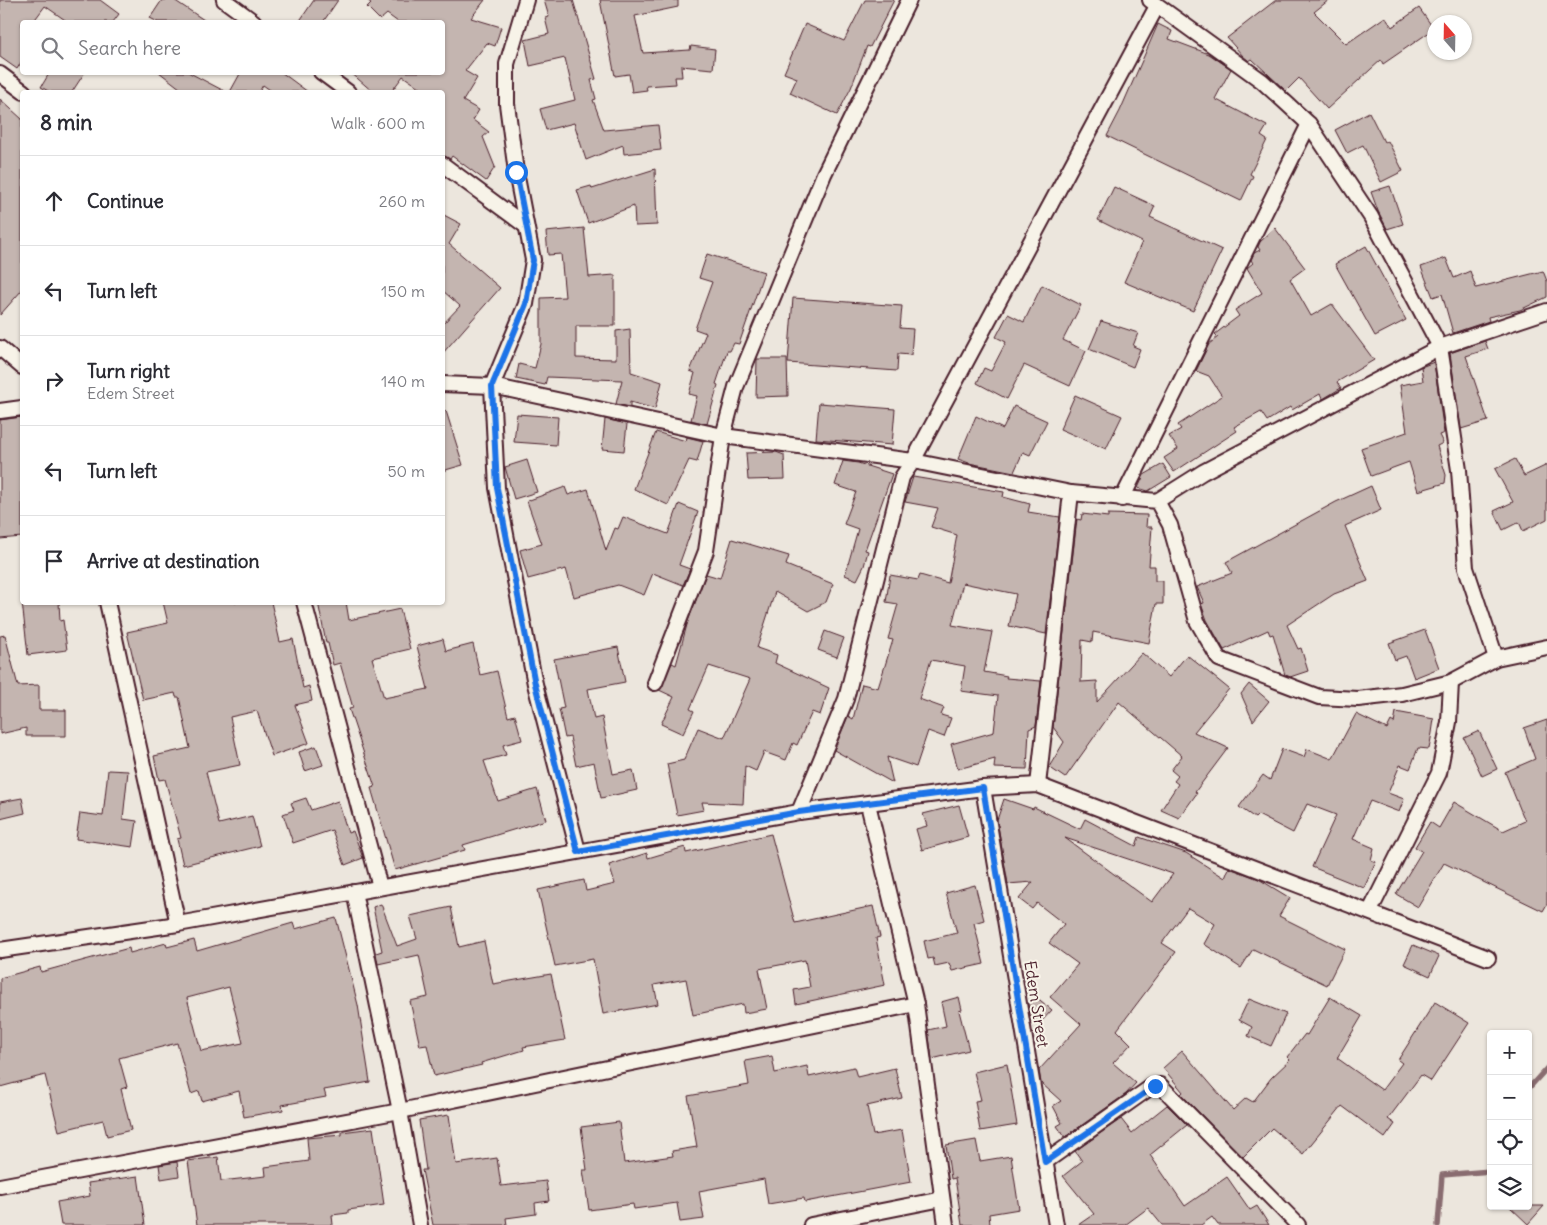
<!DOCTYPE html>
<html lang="en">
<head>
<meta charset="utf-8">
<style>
	body { margin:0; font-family:Delius,sans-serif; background:#f7f7f7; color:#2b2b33 }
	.controls { position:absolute; right:15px; bottom:15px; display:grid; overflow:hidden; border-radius:5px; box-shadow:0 1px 4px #0004 }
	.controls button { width:45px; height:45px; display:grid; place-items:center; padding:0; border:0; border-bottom:1px solid #e1e1e2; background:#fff; color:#2b2b33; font:25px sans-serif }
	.compass { position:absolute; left:1427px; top:15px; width:45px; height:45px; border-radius:50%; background:#fff; box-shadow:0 1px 4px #0004; rotate:340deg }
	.stop { position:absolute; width:15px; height:15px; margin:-11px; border:4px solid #1a73e8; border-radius:50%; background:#fff }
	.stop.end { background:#1a73e8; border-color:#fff; box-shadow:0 1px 5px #0008 }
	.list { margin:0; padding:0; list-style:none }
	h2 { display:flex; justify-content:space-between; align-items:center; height:65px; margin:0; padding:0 20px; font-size:21px }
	h2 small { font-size:16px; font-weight:400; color:#7c7c81 }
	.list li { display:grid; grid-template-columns:32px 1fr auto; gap:15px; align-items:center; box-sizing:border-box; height:90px; padding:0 20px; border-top:1px solid #e1e1e2 }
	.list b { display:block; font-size:19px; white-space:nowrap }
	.list p { margin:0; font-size:16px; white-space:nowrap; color:#7c7c81 }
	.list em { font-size:16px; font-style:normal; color:#7c7c81 }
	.icon { flex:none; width:28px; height:28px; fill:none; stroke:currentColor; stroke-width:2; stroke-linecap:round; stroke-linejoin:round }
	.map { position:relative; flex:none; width:1547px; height:1225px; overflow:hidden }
	.search { position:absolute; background:#fff; box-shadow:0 1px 4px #0004; left:20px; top:20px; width:425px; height:55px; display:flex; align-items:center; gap:12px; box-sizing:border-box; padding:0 18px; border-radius:5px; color:#7c7c81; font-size:19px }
	.panel { position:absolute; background:#fff; box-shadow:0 1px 4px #0004; left:20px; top:90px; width:425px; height:515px; border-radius:5px }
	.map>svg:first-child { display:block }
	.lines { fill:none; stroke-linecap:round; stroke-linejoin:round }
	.stream { stroke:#896c6f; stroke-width:5.5 }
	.building { fill:#c4b5b0; stroke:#4a1f2b; fill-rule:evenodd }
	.street-casing { stroke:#4a1f2b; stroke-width:18 }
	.street { stroke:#f7f3e8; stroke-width:14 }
	.route { stroke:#1a73e8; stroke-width:6 }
	.labels { text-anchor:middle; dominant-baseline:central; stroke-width:4; stroke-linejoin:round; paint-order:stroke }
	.street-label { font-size:16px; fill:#4a1f2b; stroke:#f7f3e8 }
</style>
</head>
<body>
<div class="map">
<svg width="1547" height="1225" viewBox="0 0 1547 1225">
	<rect width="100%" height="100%" fill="#ece6dd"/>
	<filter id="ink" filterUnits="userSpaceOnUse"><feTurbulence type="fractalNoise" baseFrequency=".02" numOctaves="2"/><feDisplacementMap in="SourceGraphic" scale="10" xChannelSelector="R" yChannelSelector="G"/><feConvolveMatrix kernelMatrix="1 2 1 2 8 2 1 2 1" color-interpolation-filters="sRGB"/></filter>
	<g filter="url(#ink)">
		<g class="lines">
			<g class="stream">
				<polyline points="1528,1089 1547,1068"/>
				<polyline points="1438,1225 1442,1175 1491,1171"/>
			</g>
		</g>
		<g class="building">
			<polygon points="0,0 100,0 119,14 113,22 68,22 45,6 33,22 22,22 22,61 17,69 0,57"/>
			<polygon points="162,0 174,0 207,22 158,22 150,18"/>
			<polygon points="314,0 338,0 323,22 299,22"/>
			<polygon points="367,0 485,0 471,18 501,27 495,46 487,43 465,71 477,78 463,101 479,110 473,120 489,132 483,137 495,167 486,181 452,156 450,159 442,155 442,92 426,92 403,76 391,92 373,92 350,72 442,72 442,22 398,22 387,14 380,20 367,7 371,3"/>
			<polygon points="544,0 573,0 596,79 591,80 596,99 593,100 604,130 658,125 661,150 624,154 623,145 586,160 574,123 546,130 540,109 575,100 565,58 530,66 525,40 549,34 545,18 549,17"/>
			<polygon points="600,0 678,0 678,7 635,16 643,53 690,50 691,46 715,49 713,69 681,66 682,77 675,77 676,84 646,86 647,90 632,92 629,74 615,76"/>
			<polygon points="865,0 894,0 870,47 867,46 851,88 837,115 790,93 797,78 784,73 805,24 844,41"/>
			<polygon points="1276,0 1329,0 1314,12 1346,44 1385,17 1392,27 1419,8 1434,29 1383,64 1381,60 1327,109 1299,78 1286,91 1252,59 1249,61 1243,56 1227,38"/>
			<polygon points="1158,24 1172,31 1169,39 1209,54 1231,69 1215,99 1267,126 1261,136 1267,140 1250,174 1253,176 1241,201 1107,136 1120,111"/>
			<polygon points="50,72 85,72 72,92 50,92 41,87"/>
			<polygon points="159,72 188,72 226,92 185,92"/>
			<polygon points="241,72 281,72 308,92 273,92 263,85 259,92 230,92"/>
			<polygon points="0,99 22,119 22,290 0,315"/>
			<polygon points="1369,112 1384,142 1388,141 1403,171 1381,182 1363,145 1347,153 1335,130"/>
			<polygon points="655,169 657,225 635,226 634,206 588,223 577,190 591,186 592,189"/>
			<polygon points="1390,186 1403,224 1387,229 1378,211 1371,192"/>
			<polygon points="1114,187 1155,206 1150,217 1222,250 1193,311 1124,282 1142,242 1098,220"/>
			<polygon points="442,214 461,224 449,244 500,288 442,354 442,325 460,306 442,290"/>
			<polygon points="584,228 589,277 615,275 615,326 576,326 576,358 616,359 616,331 630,329 631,372 662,382 655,409 630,402 630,407 616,404 622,380 547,377 545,385 516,379 519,364 535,368 541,344 541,298 565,297 561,254 548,255 546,232"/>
			<polygon points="1275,228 1305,268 1290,279 1311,316 1332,304 1374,360 1337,382 1341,388 1323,399 1320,394 1292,410 1290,407 1267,421 1261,412 1234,427 1237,431 1174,472 1164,458 1178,449 1169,436 1181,429 1178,425 1222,396 1209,376 1196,371 1209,344 1218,337 1215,334 1239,316 1235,310 1262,293 1247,268 1253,263 1251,260 1254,253 1260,250 1258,247 1260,242"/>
			<polygon points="1366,246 1406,320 1375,336 1335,264"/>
			<polygon points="707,254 764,272 739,344 734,343 730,351 727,351 716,384 718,385 707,424 691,420 697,396 689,394 695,373 690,371 706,333 695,329 712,282 699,278"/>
			<polygon points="1446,258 1454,278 1470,271 1476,288 1543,271 1547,281 1547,297 1520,310 1488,317 1489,321 1453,333 1442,294 1433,297 1421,267"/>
			<polygon points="1042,285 1081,305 1063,340 1086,351 1070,386 1024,365 1007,399 977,383 984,368 991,371 1006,342 996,337 1008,314 1024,322"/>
			<polygon points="793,298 902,306 900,328 913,329 911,355 898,354 897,371 788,363"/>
			<polygon points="1101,321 1138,333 1133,346 1140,349 1133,367 1089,349"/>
			<polygon points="1485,341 1488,349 1466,356 1488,421 1461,429 1450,353"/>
			<polygon points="757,359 787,359 788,396 756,397"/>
			<polygon points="1434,362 1444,433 1439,435 1443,443 1437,446 1446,475 1445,483 1418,491 1409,462 1371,476 1361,448 1407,432 1400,385 1423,381 1421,367"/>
			<polygon points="1075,395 1122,416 1106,449 1060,429"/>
			<polygon points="819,403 895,409 892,445 816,439"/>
			<polygon points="1014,406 1047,421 1030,455 1023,452 1014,472 969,463 958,459 976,416 1003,429"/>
			<polygon points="446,411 463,465 442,471 442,412"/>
			<polygon points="517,414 558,417 556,445 514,442"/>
			<polygon points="22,417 22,537 0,539 0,420"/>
			<polygon points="605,419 627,424 624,451 602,449"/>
			<polygon points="656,432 686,441 687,437 703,441 697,462 689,460 668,505 634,489"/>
			<polygon points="776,452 784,455 785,479 748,480 746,453"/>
			<polygon points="1515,459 1524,476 1547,465 1547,519 1523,531 1519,522 1503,530 1494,511 1513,502 1495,469"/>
			<polygon points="527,460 537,492 514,499 505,467"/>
			<polygon points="843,461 858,463 892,474 865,550 868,551 864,566 857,580 845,575 858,529 844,524 856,492 835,485"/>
			<polygon points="1163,464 1171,477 1148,491 1138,488 1144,475"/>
			<polygon points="913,477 1004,492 1003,497 1030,504 1028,512 1060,517 1046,634 1009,626 1016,594 963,583 952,625 992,632 984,672 1007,676 1006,678 1041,681 1036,726 1029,729 1027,769 994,768 995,759 958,769 951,744 994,732 998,696 961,691 965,666 931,660 919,699 944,708 941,715 951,718 944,737 928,731 916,767 887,757 893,783 834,750 848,716 853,719 862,684 878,688 893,640 888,639 898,604 886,602 890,575 918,580 920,575 948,583 957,535 931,527 938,508 905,502"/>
			<polygon points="1371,486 1381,510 1345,526 1368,581 1334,594 1287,625 1298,649 1301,648 1308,671 1290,677 1285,675 1273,634 1270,635 1268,630 1224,650 1207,620 1201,604 1204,603 1197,587 1232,573 1226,562 1336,502"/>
			<polygon points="565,487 568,495 588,489 606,551 615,528 618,529 623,517 668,534 679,504 698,512 679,565 690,569 683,585 653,573 644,595 618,585 574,597 566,569 528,579 520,550 542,544 527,501"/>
			<polygon points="1082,514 1108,517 1108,514 1147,515 1146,527 1152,527 1149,566 1155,566 1155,581 1163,581 1163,604 1156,604 1149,643 1093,632 1092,642 1082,640 1081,682 1097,681 1097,702 1142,653 1169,677 1187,655 1229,689 1194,732 1228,748 1195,792 1197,793 1179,818 1161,810 1178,784 1174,781 1178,776 1171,770 1182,756 1119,702 1065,778 1049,767 1064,742 1053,727 1077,519 1081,520"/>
			<polygon points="732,539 789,556 786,565 833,584 826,602 808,611 775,592 757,648 777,655 775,663 829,688 820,715 812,712 797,745 793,743 786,760 764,752 756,771 745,766 743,804 702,802 704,810 677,815 667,764 684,760 698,728 724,738 750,679 709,666 690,709 694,711 683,734 661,724 674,697 659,690 672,663 676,665 688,621 706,574 720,578"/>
			<polygon points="22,602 59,602 60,621 63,620 67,650 28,655"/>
			<polygon points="163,602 271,602 280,642 293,639 303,688 309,686 312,701 295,705 309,743 272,756 257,711 230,717 240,765 206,772 219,824 252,816 260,846 183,865 177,839 181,838 165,779 159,780 154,756 190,748 179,697 176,697 175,693 143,700 127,632 168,623"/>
			<polygon points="318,602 346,602 349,620 400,609 410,649 372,658 384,698 428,689 417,646 443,639 446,651 473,644 480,675 497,671 508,717 515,715 522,740 503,745 506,755 484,761 498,801 537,789 546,820 463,845 465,850 395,870 371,788 375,787 349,709 353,708 340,663 333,665 328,643 326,643"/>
			<polygon points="1425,630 1439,668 1414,678 1406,656 1395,660 1389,643"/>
			<polygon points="825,631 844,638 837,657 818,650"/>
			<polygon points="5,635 18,686 39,685 39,710 66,710 66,736 26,736 26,728 0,734 0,636"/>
			<polygon points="618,647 625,682 588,689 594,719 602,717 613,774 633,770 637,790 601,798 594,762 576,766 570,737 565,738 559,709 564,708 554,659"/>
			<polygon points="1249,684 1269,701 1253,721 1241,694"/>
			<polygon points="1396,712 1434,719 1432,733 1429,749 1418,748 1410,769 1400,765 1388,793 1404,799 1399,812 1370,801 1353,839 1374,848 1371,860 1376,862 1364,888 1312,867 1336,815 1307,804 1293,833 1258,815 1255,818 1239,807 1263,775 1270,780 1282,749 1304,757 1307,749 1332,759 1356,714 1387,729 1391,721 1394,723"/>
			<polygon points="1547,720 1547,904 1543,911 1444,863 1418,907 1396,894 1422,851 1415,847 1430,822 1439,828 1454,802 1503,831 1525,821 1505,772 1535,759 1524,728"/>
			<polygon points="1479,731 1497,769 1482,776 1464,738"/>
			<polygon points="316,746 323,765 305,771 299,752"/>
			<polygon points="108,770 128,771 123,819 137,821 133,847 76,839 80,813 103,816"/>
			<polygon points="22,798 25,813 0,819 0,802"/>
			<polygon points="306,798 311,810 338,801 348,833 353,831 363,858 345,865 332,830 293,843 283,814 294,810 291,803"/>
			<path d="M1004 799 1033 809 1034 807 1080 829 1085 819 1136 846 1139 837 1186 853 1225 878 1229 868 1257 878 1290 898 1279 916 1345 949 1327 985 1253 949 1241 968 1204 944 1215 924 1188 908 1162 943 1176 952 1117 1030 1131 1044 1113 1063 1136 1083 1126 1094 1065 1137 1057 1126 1062 1123 1053 1106 1061 1101 1041 1083 1039 1070 1081 1024 1050 997 1078 964 1049 943 1064 924 1037 903 1032 909 1019 899 1033 882 1008 884 997 820ZM1065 838 1173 874 1152 902Z"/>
			<polygon points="959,805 968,837 922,850 916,829 927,826 923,814"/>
			<polygon points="771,834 795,923 873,906 880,937 876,938 885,985 796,1004 794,990 810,987 805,960 759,969 767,1009 744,1013 743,1004 693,1015 686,979 654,985 658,1004 603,1014 593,959 555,966 538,890 584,880 586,891 615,884 609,865 647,853 648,858 685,847 686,853"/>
			<polygon points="975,885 984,920 974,923 984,964 952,971 949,963 935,966 933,958 928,959 924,941 957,933 946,893"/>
			<polygon points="381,904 397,946 417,939 410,916 451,907 459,947 484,941 493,984 551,974 565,1040 523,1047 524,1050 481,1063 482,1065 434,1076 427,1045 420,1046 410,1001 428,997 419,955 378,964 376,953 382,951 373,907"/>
			<path d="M336 918 358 1005 370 1082 324 1090 326 1097 282 1105 283 1110 244 1117 239 1091 202 1101 199 1091 191 1094 177 1043 119 1058 127 1087 121 1089 131 1130 107 1136 103 1120 59 1131 45 1075 0 1087V978L40 967 41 972 129 948 130 953 166 943 167 947 194 940 197 951 293 923 295 929ZM229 987 243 1043 201 1051 187 998Z"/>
			<polygon points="1413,945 1439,956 1430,976 1404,964"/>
			<polygon points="1035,996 1052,1010 1040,1023 1030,1015 1028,1004"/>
			<polygon points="959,997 962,1010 959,1011 969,1050 932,1059 928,1030 946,1026 941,1002"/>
			<polygon points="1330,997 1362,1016 1337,1058 1382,1090 1402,1063 1398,1060 1435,1002 1469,1023 1431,1081 1421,1075 1388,1119 1395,1124 1385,1138 1342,1106 1303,1154 1272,1128 1243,1157 1181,1094 1183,1092 1163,1068 1182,1051 1233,1110 1246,1098 1253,1102 1271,1078 1290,1060 1287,1057 1305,1034 1307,1035"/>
			<polygon points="1249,999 1286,1014 1271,1046 1248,1036 1252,1027 1239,1020"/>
			<polygon points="772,1056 775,1073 807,1066 809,1077 854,1067 857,1077 895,1068 902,1098 867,1106 873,1135 902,1130 911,1182 805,1202 804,1198 768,1204 764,1179 699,1191 704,1219 680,1222 677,1203 634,1209 633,1204 589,1210 583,1170 587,1170 581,1127 619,1122 624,1163 673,1156 672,1151 697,1147 688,1096 749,1085 745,1061"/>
			<polygon points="1007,1064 1017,1125 980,1131 975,1101 981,1100 974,1072"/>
			<polygon points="1167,1105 1187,1125 1150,1155 1185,1206 1227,1177 1250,1210 1257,1206 1269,1225 1218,1225 1212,1217 1201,1225 1162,1225 1148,1208 1125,1225 1078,1225 1094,1214 1063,1176 1082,1161 1075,1151 1121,1119 1132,1133"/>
			<polygon points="449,1115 456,1164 497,1158 501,1186 546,1181 549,1201 535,1203 536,1214 506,1218 507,1225 433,1225 422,1170 426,1170 419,1120"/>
			<polygon points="373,1128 384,1205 348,1210 348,1213 332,1215 333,1225 197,1225 188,1161 218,1157 221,1181 266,1176 265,1167 309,1161 307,1138 342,1135 342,1132"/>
			<polygon points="976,1140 980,1161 1011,1156 1019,1209 989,1214 990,1225 962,1225 955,1178 951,1179 946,1145"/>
			<polygon points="177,1162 179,1176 161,1179 159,1165"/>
			<polygon points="138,1176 145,1225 61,1225 57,1202 90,1196 88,1183"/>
			<polygon points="1509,1206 1544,1206 1528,1224"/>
		</g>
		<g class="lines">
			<defs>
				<g id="street">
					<polyline points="224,0 254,22"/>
					<polyline points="526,0 507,64 507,104 516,172 533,260 526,304 492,386 497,488 535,684 578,851"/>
					<polyline points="1150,0 1262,81 1309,124 1371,217 1440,347 1459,470 1466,568 1496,658"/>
					<polyline points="321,72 348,92"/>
					<polyline points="0,74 24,92"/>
					<polyline points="442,164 526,226"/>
					<polyline points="0,348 22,367"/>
					<polyline points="442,384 492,386 723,436 913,461 1071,493 1038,785"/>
					<polyline points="0,411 22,408"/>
					<polyline points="1071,493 1157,501 1170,525 1197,621 1219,659 1319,697 1358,699 1402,694 1451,682 1496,658 1547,647"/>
					<polyline points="1122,499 1309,124"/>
					<polyline points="1157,501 1203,472 1440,347 1547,311"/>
					<polyline points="107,602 178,924"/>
					<polyline points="304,602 380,887"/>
					<polyline points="655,683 706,551 723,436 736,387 824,174 909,0"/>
					<polyline points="983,788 1056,1225"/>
					<polyline points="868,804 916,1004 946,1225"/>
					<polyline points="799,812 846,699 902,477 913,461 1157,6"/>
					<polyline points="354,892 400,1111 420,1225"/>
					<polyline points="1370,911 1439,773 1449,722 1451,682"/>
					<polyline points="0,950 178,924 799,812 983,788 1038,785 1488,958"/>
					<polyline points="1045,1162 1151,1087 1160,1085 1298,1225"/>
					<polyline points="0,1186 400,1111 916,1004"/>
					<polyline points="811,1225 942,1199"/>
				</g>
			</defs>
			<use href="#street" class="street-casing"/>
			<use href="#street" class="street"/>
		</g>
	</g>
	<g class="lines" filter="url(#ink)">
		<polyline class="route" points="516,172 533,260 526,304 492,386 497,488 535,684 578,852 799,812 983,788 1045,1162 1155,1086"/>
	</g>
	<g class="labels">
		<g class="street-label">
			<text transform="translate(1037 1004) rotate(81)">Edem Street</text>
		</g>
	</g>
</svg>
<div class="controls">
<button>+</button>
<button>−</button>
<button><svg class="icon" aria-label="locate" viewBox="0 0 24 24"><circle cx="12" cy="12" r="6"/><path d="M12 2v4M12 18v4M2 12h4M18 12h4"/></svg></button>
<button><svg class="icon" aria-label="layers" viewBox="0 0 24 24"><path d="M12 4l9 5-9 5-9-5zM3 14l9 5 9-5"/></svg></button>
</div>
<svg class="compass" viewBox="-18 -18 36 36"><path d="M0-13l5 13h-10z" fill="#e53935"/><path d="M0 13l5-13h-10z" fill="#7c7c81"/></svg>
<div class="stop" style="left:516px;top:172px"></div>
<div class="stop end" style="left:1155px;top:1086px"></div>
<div class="search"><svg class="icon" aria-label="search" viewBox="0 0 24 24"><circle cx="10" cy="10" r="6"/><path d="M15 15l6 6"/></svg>Search here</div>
<section class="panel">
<h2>8 min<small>Walk · 600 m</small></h2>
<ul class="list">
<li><svg class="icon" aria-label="ahead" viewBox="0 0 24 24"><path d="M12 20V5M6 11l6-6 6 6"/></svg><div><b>Continue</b></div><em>260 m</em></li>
<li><svg class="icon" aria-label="left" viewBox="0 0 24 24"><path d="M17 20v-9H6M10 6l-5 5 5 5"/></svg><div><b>Turn left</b></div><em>150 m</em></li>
<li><svg class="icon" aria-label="right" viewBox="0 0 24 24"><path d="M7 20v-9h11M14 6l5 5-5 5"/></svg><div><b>Turn right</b><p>Edem Street</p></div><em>140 m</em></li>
<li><svg class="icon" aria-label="left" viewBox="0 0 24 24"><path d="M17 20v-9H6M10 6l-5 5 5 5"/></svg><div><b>Turn left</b></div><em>50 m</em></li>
<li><svg class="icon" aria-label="arrive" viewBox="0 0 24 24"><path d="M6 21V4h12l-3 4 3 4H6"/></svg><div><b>Arrive at destination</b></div></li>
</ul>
</section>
</div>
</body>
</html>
